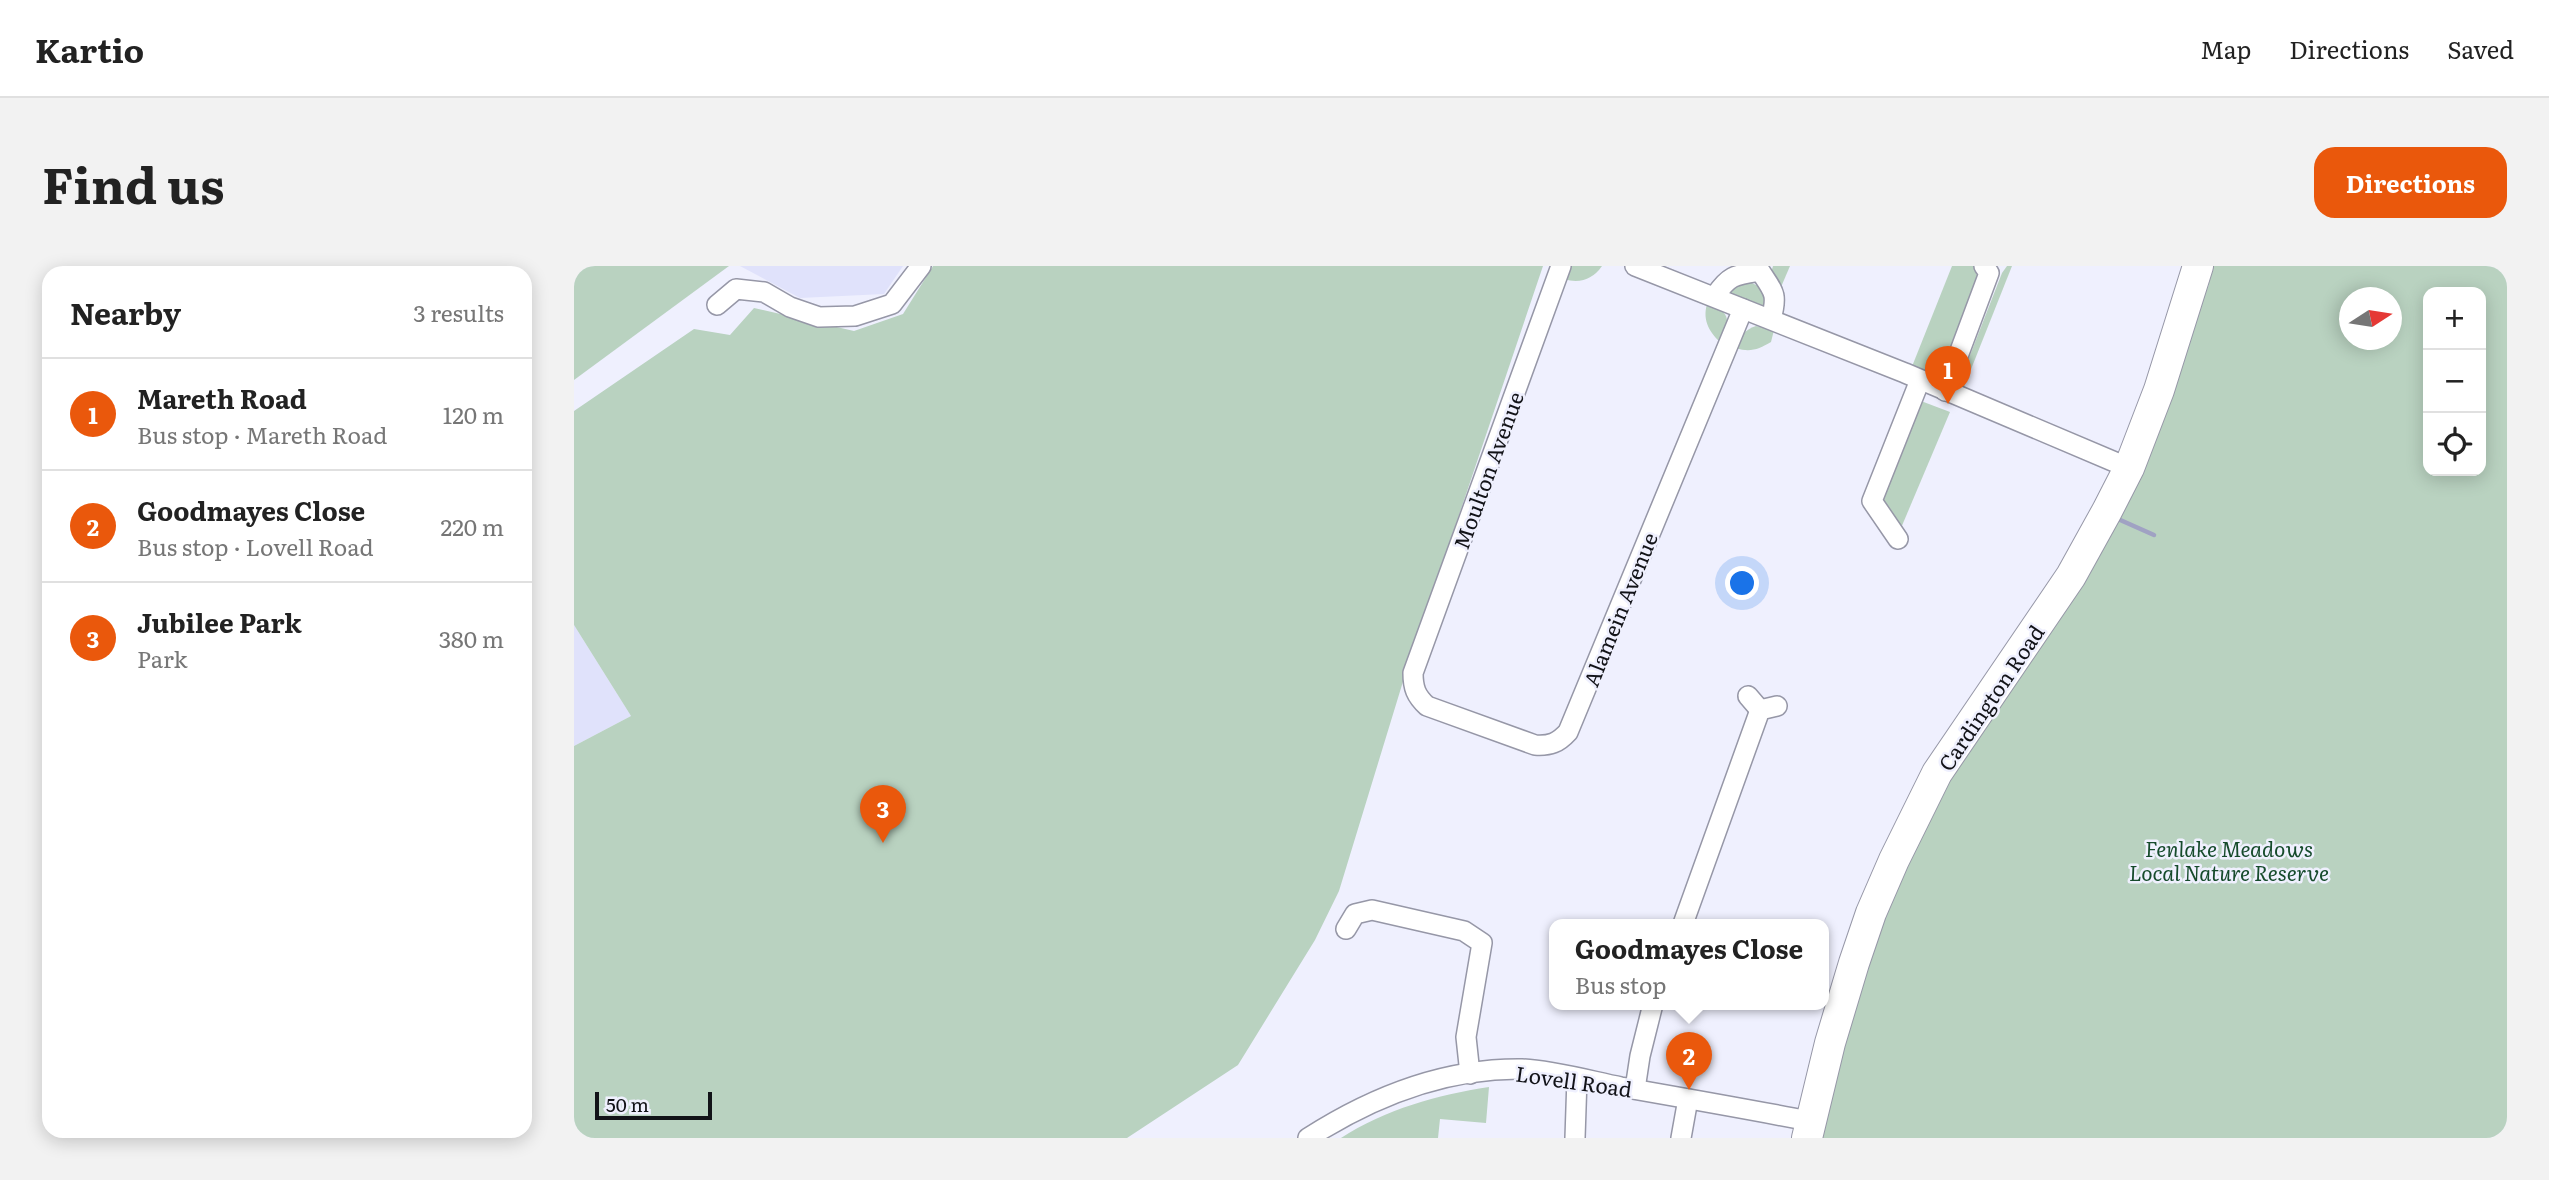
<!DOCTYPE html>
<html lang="en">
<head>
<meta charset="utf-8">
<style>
	body { margin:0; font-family:Literata,serif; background:#f2f2f2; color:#222 }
	.controls { position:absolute; right:21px; top:21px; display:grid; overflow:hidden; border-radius:14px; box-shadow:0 4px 18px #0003 }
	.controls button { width:63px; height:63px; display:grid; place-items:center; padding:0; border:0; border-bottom:2px solid #e0e0e0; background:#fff; color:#222; font:35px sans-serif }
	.compass { position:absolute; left:1765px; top:21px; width:63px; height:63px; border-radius:50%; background:#fff; box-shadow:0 4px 18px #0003; rotate:78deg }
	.scale { position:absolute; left:21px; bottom:18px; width:117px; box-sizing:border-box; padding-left:7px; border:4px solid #121318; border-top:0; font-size:19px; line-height:24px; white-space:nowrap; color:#121318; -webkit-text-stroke:5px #eff0fe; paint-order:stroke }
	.you { position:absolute; left:1169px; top:318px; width:24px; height:24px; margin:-18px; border:5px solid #fff; border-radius:50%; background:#1a73e8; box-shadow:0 0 0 10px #1a73e833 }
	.badge { display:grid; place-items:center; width:46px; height:46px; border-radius:50%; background:#ea580c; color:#fff; font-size:23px; font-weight:700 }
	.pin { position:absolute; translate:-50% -58px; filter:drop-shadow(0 2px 4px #0008) }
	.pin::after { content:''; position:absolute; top:37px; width:24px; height:21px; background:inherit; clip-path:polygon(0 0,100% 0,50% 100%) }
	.popup { position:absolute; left:975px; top:653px; width:280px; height:91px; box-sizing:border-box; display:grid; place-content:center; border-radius:14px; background:#fff; filter:drop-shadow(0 2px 5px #0005); font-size:23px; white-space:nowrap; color:#767676 }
	.popup b { font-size:26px; color:#222 }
	.popup::after { content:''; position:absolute; left:50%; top:100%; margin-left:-14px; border:14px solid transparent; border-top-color:#fff }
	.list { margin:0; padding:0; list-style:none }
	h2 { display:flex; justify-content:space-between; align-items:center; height:91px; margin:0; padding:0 28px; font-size:30px }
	h2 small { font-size:23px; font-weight:400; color:#767676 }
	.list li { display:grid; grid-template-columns:46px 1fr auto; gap:21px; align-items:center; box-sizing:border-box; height:112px; padding:0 28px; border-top:2px solid #e0e0e0 }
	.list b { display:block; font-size:26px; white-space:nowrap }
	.list p { margin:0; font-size:23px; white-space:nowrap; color:#767676 }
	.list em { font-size:23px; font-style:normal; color:#767676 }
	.icon { flex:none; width:38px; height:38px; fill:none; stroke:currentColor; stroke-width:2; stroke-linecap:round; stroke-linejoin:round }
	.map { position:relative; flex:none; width:1933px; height:872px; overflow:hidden; border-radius:21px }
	header { display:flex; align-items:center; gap:42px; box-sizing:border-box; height:98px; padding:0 35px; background:#fff; border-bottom:2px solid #e0e0e0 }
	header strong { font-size:33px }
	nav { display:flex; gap:38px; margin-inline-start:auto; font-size:24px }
	.intro { display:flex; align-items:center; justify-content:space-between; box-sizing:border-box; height:168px; padding:0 42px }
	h1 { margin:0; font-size:49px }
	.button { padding:18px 32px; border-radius:21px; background:#ea580c; color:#fff; font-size:24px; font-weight:700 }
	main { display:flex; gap:42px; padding:0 42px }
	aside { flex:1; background:#fff; border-radius:21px; box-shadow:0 4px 18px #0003 }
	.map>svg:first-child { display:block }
	.built { fill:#e0e2fb }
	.green { fill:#b9d2c0; fill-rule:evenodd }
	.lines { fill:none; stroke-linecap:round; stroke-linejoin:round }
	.stream { stroke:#a0a2c3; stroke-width:4.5 }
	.minor-casing { stroke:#9697a7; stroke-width:22 }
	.primary-casing { stroke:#9697a7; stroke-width:32 }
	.minor { stroke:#fff; stroke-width:19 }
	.primary { stroke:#fff; stroke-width:30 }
	.labels { text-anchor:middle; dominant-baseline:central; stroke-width:5; stroke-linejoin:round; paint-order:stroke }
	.street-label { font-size:21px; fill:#121318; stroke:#eff0fe }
	.park-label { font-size:21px; font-style:italic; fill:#164b2c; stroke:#eff0fe }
</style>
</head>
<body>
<header>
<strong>Kartio</strong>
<nav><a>Map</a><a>Directions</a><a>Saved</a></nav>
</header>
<div class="intro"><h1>Find us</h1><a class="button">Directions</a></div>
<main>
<aside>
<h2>Nearby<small>3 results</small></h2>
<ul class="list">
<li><span class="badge">1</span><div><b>Mareth Road</b><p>Bus stop · Mareth Road</p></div><em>120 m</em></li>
<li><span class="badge">2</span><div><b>Goodmayes Close</b><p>Bus stop · Lovell Road</p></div><em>220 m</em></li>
<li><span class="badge">3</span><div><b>Jubilee Park</b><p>Park</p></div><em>380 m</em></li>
</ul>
</aside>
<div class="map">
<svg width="1933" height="872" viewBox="0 0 1933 872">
	<rect width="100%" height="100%" fill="#eff0fe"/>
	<g class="built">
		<polygon points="166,0 329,0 310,28 226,32"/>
		<polygon points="0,359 57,450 0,480"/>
	</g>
	<g class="green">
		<polygon points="0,0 155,0 0,114"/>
		<polygon points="359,0 969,0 831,409 765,625 741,674 664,799 553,872 0,872 0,480 57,450 0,359 0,145 120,63 156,69 180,42 280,65 329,48"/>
		<path d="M996 0H1028C1019 13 1006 18 990 13Z"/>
		<polygon points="1199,0 1216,0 1204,28 1197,7"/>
		<polygon points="1378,0 1399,0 1406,16 1371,107 1363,112 1337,103"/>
		<polygon points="1433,0 1438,0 1388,126 1384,120 1428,7"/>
		<path d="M1639 0H1933V872H1243L1306 649 1377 508 1466 378 1621 43 1634 21ZM1854 26H1907V205H1854ZM1776 32H1818V74H1776Z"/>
		<polygon points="1174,15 1190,23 1192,43 1157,30 1156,22"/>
		<path d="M1133 38C1159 46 1155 56 1148 78 1136 67 1128 55 1133 38Z"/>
		<path d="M1182 60 1200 64 1197 76C1185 83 1176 87 1162 82 1167 70 1170 64 1182 60Z"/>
		<polygon points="1347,135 1376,146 1327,262 1306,235"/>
		<path d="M915 821 912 857 866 853 864 872H767C812 843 863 829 915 821Z"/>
	</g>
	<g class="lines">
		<polyline class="stream" points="1544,253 1580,269"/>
		<defs>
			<g id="minor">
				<path d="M987 0 839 407C839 422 842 430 853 440L961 479C976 480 984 477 994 466L1169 43"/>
				<polyline points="1061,0 1331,107 1555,202"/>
				<path d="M1141 30C1155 9 1161 9 1186 5 1200 26 1204 28 1197 53"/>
				<polyline points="143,39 162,23 190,26 216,41 245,51 281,50 318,38 347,0"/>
				<polyline points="1371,125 1415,7 1410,0"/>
				<polyline points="1324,273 1298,235 1346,114"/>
				<polyline points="1174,430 1186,444"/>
				<polyline points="1109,658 1186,444 1203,440"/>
				<polyline points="772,663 781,648 798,644 890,665 908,677 892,771 896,808"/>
				<polyline points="1061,823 1066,790 1079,738"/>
				<path d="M734 872C798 831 870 802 948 803 977 804 1017 815 1047 821 1110 832 1173 843 1235 855"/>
				<polyline points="1001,872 1003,812"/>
				<polyline points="1107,872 1114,833"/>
			</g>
			<polyline id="primary" points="1233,872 1256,777 1280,697 1297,647 1320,594 1363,507 1497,310 1533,245 1555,202 1585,124 1624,0"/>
		</defs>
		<use href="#minor" class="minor-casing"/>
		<use href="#primary" class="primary-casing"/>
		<use href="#minor" class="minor"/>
		<use href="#primary" class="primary"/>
	</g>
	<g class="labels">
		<g class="street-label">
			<text transform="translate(913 204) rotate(-70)">Moulton Avenue</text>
			<text transform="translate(1045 343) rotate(-68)">Alamein Avenue</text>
			<text transform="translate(1416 431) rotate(-56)">Cardington Road</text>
			<text transform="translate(1000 814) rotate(8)">Lovell Road</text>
		</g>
		<g class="park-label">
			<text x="1655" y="581">Fenlake Meadows<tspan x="1655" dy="24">Local Nature Reserve</tspan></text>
		</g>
	</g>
</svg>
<div class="controls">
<button>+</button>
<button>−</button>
<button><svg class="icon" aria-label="locate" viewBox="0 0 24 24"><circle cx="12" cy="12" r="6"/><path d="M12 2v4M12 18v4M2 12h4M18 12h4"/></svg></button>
</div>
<svg class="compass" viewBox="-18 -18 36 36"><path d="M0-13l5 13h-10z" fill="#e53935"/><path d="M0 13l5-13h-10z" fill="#767676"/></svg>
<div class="scale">50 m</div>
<div class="you"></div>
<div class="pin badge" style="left:1374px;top:138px">1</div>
<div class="pin badge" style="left:1115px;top:824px">2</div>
<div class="popup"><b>Goodmayes Close</b>Bus stop</div>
<div class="pin badge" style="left:309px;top:577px">3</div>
</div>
</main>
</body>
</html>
